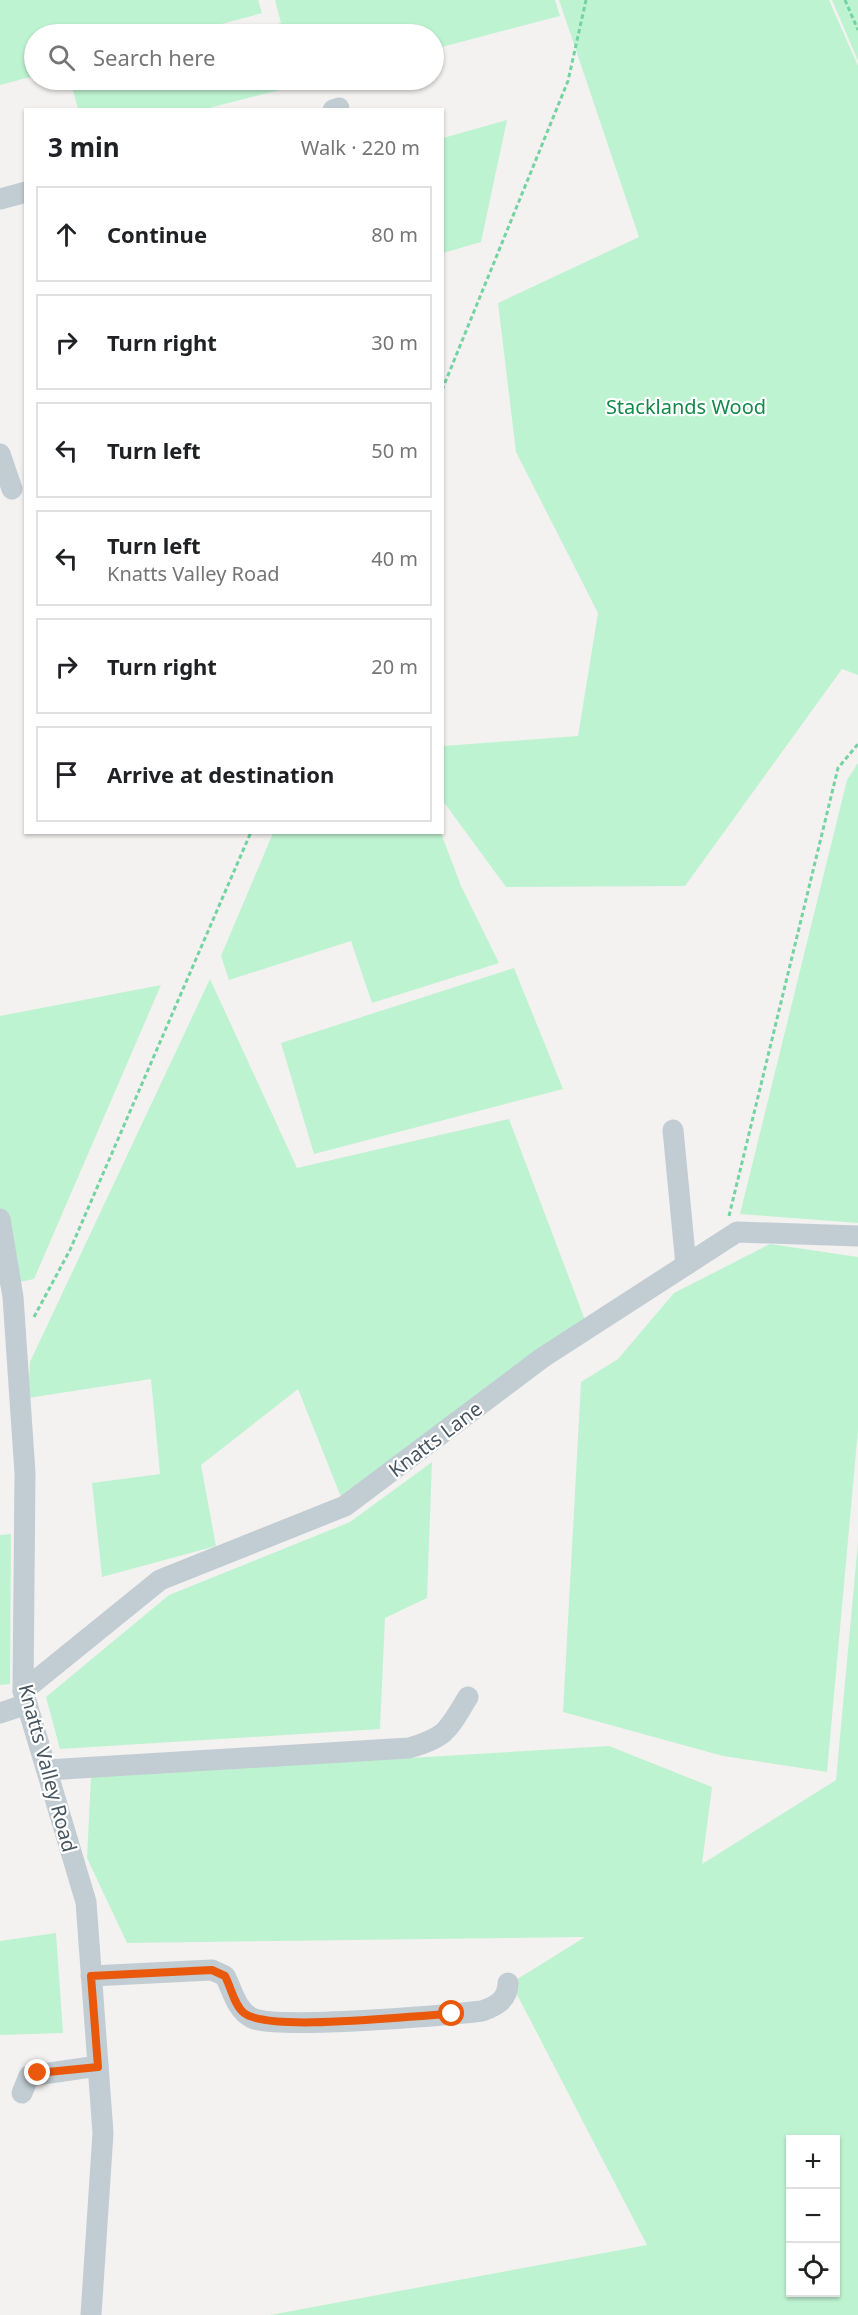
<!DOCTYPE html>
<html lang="en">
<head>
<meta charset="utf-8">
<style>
	body { margin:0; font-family:"Noto Sans",sans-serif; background:#f2f2f2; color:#202124 }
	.controls { position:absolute; right:18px; bottom:18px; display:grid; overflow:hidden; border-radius:0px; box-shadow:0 2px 4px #0004 }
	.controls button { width:54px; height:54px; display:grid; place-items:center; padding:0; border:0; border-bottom:2px solid #e0e0e0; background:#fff; color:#202124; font:30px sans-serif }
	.stop { position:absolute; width:18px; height:18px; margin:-14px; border:4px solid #ea580c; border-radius:50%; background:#fff }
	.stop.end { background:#ea580c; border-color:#fff; box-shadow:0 2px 6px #0008 }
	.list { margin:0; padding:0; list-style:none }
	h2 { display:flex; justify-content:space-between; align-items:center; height:78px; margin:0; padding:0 24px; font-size:26px }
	h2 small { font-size:20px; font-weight:400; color:#757577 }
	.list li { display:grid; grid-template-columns:39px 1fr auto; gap:18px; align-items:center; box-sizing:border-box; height:96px; margin:0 12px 12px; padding:0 12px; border:2px solid #e0e0e0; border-radius:0px }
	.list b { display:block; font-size:22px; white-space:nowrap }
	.list p { margin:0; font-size:20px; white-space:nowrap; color:#757577 }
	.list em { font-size:20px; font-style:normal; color:#757577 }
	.icon { flex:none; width:33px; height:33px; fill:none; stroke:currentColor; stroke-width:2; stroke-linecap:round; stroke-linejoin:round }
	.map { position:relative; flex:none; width:858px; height:2315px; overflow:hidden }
	.search { position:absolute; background:#fff; box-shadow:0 2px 4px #0004; left:24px; top:24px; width:420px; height:66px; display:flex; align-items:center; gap:15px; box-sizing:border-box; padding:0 21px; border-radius:33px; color:#757577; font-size:22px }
	.panel { position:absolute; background:#fff; box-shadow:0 2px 4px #0004; left:24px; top:108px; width:420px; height:726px; border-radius:0px }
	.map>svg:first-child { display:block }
	.green { fill:#bef3d1; fill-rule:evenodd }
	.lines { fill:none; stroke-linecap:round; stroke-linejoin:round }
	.path { stroke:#73d3a1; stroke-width:3; stroke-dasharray:4.5 3; stroke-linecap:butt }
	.minor { stroke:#c1ccd3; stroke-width:21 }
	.route { stroke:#ea580c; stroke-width:8 }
	.labels { text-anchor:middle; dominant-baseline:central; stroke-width:4.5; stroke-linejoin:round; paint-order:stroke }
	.park-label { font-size:20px; fill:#128849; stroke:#fff }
	.street-label { font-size:20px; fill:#475560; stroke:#fff }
</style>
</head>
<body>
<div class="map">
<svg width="858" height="2315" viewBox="0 0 858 2315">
	<rect width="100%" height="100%" fill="#f4f1f1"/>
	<g class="green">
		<polygon points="0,0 258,0 262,13 185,34 34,34 34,76 0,85"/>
		<polygon points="275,0 555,0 560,16 434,49 434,34 241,34 281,23"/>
		<polygon points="559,0 829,0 858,66 858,675 842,669 685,886 506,887 443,801 443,746 578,736 598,613 516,452 498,303 639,237"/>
		<polygon points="832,0 858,0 858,61"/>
		<polygon points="83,80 319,80 205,109 78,109 71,83"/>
		<polygon points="507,120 481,242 443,253 443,138"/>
		<polygon points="858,763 858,1223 740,1214 847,780"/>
		<polygon points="441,833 461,886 499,963 372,1003 351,941 229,980 221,956 273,833"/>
		<polygon points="514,968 563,1089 314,1154 281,1043"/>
		<polygon points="210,979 297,1168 509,1119 585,1320 341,1497 298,1389 201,1465 216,1546 102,1577 92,1483 160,1474 151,1379 28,1398 30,1362"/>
		<polygon points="161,985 34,1279 0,1286 0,1016"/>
		<polygon points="770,1244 858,1257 858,1430 827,1772 723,1756 563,1712 581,1382 618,1359 674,1293"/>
		<polygon points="432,1462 427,1598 385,1618 380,1729 60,1749 46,1697 169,1595 350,1522"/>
		<polygon points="11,1534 10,1684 0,1685 0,1535"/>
		<path d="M858 1542V2315H270L647 2245 511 1983 585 1937 127 1943 87 1858 91 1777 609 1746 712 1787 702 1864 836 1780ZM790 2140H836V2292H790Z"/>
		<polygon points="56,1933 63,2033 0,2035 0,1941"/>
	</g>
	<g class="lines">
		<g class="path">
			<polyline points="845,0 858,30"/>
			<polyline points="442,390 568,81 586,0"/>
			<polyline points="729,1216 838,768 858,744"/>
			<polyline points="34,1317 70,1250 251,832"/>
		</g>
		<g class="minor">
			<polyline points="333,110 339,108"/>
			<polyline points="0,199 26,192"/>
			<polyline points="0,454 12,489"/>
			<polyline points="673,1130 686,1265"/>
			<polyline points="0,1219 13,1297 25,1473 23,1691 86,1902 103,2133 91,2315"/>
			<polyline points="23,1691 160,1580 345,1506 542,1358 737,1232 858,1236"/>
			<polyline points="0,1713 27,1704"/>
			<path d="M47 1770 409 1748C447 1737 448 1730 468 1697"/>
			<path d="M91 1976 212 1970 225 1976C233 1991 236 2010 252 2018 275 2030 448 2015 482 2011 497 2006 508 1999 508 1983"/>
			<polyline points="22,2093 29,2076 98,2066"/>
		</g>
	</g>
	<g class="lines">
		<path class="route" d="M38 2073 98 2067 91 1976 212 1970 225 1976C231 1987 234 2005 244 2013 269 2033 413 2015 452 2014"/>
	</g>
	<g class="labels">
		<g class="park-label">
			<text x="686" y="406">Stacklands Wood</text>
		</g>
		<g class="street-label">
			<text transform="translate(435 1439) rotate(-37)">Knatts Lane</text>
			<text transform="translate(48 1768) rotate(75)">Knatts Valley Road</text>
		</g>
	</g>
</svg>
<div class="controls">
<button>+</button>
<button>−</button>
<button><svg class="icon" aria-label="locate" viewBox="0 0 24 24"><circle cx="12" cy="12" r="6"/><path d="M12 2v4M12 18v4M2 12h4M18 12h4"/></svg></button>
</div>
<div class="stop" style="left:452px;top:2014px"></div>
<div class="stop end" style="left:38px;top:2073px"></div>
<div class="search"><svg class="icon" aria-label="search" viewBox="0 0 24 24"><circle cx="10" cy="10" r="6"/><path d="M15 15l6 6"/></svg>Search here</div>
<section class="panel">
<h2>3 min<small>Walk · 220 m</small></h2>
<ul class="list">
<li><svg class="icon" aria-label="ahead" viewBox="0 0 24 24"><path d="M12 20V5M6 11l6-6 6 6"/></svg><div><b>Continue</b></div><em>80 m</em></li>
<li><svg class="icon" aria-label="right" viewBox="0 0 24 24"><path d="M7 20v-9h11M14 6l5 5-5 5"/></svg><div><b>Turn right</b></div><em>30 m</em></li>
<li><svg class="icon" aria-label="left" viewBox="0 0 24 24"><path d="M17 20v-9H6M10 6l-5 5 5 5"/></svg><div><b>Turn left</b></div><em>50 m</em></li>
<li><svg class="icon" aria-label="left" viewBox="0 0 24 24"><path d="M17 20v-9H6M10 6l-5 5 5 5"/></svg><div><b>Turn left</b><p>Knatts Valley Road</p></div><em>40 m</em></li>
<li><svg class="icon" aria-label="right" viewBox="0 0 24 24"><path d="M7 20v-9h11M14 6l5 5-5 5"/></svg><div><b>Turn right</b></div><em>20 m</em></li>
<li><svg class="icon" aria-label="arrive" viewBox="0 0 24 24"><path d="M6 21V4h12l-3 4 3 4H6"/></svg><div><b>Arrive at destination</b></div></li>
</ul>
</section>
</div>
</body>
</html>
